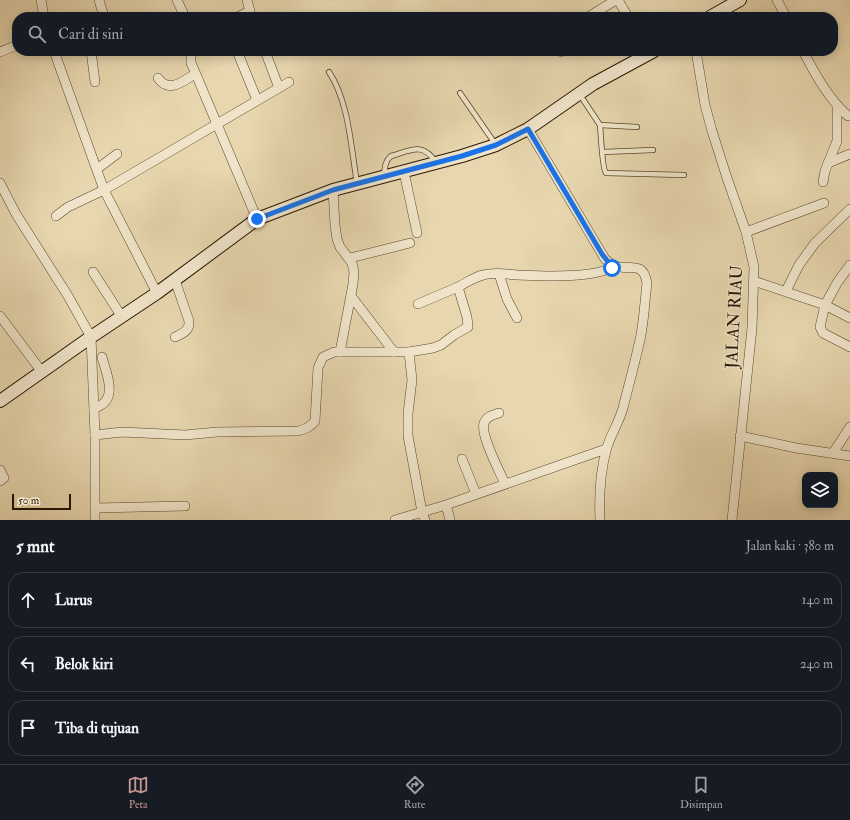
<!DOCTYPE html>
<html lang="id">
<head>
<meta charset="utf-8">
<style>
	body { margin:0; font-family:"IM FELL Double Pica",serif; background:#20242c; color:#f1f3f6 }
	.controls { position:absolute; right:12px; bottom:12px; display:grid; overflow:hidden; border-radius:8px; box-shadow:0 2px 10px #0003 }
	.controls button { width:36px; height:36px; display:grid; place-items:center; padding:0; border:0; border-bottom:1px solid #363941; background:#171b24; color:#f1f3f6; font:20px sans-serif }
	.scale { position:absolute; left:12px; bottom:10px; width:59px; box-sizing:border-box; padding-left:4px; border:2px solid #2a1700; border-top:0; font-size:11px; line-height:14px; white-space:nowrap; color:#2a1700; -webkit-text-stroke:3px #efe4ca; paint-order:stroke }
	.stop { position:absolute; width:12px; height:12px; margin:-9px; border:3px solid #1a73e8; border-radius:50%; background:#fff }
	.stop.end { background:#1a73e8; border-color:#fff; box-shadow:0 1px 4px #0008 }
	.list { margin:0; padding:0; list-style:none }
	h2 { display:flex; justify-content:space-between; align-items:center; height:52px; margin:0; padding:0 16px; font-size:17px }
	h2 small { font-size:13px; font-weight:400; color:#9ea1a6 }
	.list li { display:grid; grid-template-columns:26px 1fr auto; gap:12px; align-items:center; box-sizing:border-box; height:56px; margin:0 8px 8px; padding:0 8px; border:1px solid #363941; border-radius:16px }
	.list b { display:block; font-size:15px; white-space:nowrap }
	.list em { font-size:13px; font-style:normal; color:#9ea1a6 }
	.icon { flex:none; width:22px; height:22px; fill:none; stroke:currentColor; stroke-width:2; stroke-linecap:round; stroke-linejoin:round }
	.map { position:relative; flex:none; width:850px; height:520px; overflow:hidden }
	.search { position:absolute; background:#171b24; box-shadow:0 2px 10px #0003; left:12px; right:12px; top:12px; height:44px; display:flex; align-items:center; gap:10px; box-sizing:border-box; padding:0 14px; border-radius:16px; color:#9ea1a6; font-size:15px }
	.sheet { height:244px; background:#171b24 }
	nav { display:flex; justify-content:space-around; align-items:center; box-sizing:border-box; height:56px; border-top:1px solid #363941; background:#171b24; font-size:11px; color:#9ea1a6 }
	nav a { display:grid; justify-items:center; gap:2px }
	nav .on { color:#c59692 }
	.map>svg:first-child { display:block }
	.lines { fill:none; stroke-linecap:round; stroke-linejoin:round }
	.lane-casing { stroke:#59472c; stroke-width:6 }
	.street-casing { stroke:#59472c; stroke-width:10 }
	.secondary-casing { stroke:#2a1700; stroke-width:14 }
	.lane { stroke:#efe4ca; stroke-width:4.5 }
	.street { stroke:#efe4ca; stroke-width:9 }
	.secondary { stroke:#efe4ca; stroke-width:12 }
	.route { stroke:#1a73e8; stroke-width:5 }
	.labels { text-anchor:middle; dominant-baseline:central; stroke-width:3; stroke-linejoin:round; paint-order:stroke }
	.street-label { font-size:17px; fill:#2a1700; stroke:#efe4ca }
</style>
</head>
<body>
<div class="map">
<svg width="850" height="520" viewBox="0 0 850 520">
	<rect width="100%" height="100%" fill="#e7d6ae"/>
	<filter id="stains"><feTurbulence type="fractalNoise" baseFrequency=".005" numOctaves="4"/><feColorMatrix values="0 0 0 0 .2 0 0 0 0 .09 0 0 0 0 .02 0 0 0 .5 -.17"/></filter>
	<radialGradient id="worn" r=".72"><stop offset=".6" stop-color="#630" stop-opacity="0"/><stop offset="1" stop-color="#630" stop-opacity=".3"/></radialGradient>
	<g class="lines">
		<defs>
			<g id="lane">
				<path d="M329 72C349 102 351 148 357 183"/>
				<polyline points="460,93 496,145"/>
				<polyline points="580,95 600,125 637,127"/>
				<path d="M600 125C601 134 602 169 606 173L684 175"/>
				<polyline points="603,152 653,150"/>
				<path d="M384 175C385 167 385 161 391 156 412 150 422 142 436 162"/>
			</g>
			<g id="street">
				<polyline points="41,0 44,17"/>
				<polyline points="99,0 104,17"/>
				<polyline points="177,0 185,17"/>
				<polyline points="618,0 628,17"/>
				<polyline points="777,0 786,17"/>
				<polyline points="237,17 250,11 247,0"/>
				<polyline points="588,17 616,0"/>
				<polyline points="54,51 104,190 157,293"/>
				<polyline points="91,51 95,82"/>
				<polyline points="191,51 191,63 195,72 257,219"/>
				<polyline points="237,51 257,100"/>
				<polyline points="265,51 279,88"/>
				<polyline points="696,51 705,105 712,131 727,178 746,232 754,267 752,328 732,520"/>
				<path d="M803 51C815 74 828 98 848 116"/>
				<polyline points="0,52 17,45"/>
				<polyline points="561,52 562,51"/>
				<path d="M158 78C169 94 183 81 195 74"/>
				<path d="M528 129 605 259C608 261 611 265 615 266 630 271 643 260 647 283 645 300 644 318 641 335 636 359 629 384 623 408 619 423 609 437 606 451 600 473 599 497 600 520"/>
				<polyline points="828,163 850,154"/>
				<polyline points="97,169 117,154"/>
				<polyline points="404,172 417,233"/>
				<polyline points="823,182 825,171 837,141 837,106"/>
				<polyline points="0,183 16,214 68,296 91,337 95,435 95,520"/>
				<polyline points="333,190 335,225 337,239 340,247 352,263 354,272 353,284 340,352"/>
				<polyline points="56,216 68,207 104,190 289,82"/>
				<polyline points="746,232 824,203"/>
				<polyline points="350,258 410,243"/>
				<polyline points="850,265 837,283 825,305 820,327 823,333 850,347"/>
				<polyline points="93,272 122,317"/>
				<polyline points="499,274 507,299 517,318"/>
				<path d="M175 280 189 321C190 331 183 333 175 337"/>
				<polyline points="754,281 825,305 850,318"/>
				<polyline points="786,291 799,265 815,243 850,209"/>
				<polyline points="351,296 394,352"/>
				<polyline points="418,304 458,287"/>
				<polyline points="0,316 42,372"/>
				<polyline points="409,352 412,380 408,413 408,436 422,512 425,520"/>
				<path d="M94 409C97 407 102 405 105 402 115 391 105 369 102 357"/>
				<path d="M499 413C493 415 487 416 484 423 480 435 500 472 505 484"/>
				<path d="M95 435 122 432 185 435 217 432 298 431C306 429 310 427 315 421L318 368 323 357 334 352H409L433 348 441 345 454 335 468 327 467 317 458 287C466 283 474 277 483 275 494 272 506 274 517 275 543 276 593 279 615 266"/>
				<polyline points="740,436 796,448 850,456"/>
				<polyline points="833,453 850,427"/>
				<polyline points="462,459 476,494"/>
				<polyline points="0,470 4,478 0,481"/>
				<polyline points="446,505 450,520"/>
				<polyline points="96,508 185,506"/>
				<polyline points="395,520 446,505 606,449"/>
			</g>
			<g id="secondary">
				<polyline points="710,17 740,0"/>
				<polyline points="0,401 91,337 157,293 257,219 333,190 462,156 496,145 528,129 593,84 654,51"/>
			</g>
		</defs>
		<use href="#lane" class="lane-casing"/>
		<use href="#street" class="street-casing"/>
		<use href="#secondary" class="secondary-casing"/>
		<use href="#lane" class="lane"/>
		<use href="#street" class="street"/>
		<use href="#secondary" class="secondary"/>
	</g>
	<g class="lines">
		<polyline class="route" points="257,219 333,190 462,156 496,145 528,129 602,254 609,263 615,266 612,268"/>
	</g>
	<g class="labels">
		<g class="street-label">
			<text transform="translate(734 317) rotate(-87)">JALAN RIAU</text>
		</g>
	</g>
	<rect width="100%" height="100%" filter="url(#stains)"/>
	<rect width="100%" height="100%" fill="url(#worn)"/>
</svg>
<div class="controls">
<button><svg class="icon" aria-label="layers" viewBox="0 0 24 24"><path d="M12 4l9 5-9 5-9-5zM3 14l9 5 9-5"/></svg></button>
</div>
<div class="scale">50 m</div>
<div class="stop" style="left:612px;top:268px"></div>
<div class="stop end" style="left:257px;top:219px"></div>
<div class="search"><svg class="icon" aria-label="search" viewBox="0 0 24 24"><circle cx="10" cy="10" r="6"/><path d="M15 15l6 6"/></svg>Cari di sini</div>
</div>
<section class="sheet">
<h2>5 mnt<small>Jalan kaki · 380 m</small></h2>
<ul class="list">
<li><svg class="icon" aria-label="ahead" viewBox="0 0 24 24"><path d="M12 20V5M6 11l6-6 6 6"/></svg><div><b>Lurus</b></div><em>140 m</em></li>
<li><svg class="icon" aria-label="left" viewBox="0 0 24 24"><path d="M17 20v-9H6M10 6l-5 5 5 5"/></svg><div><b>Belok kiri</b></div><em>240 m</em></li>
<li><svg class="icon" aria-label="arrive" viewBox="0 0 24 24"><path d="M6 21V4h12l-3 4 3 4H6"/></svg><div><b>Tiba di tujuan</b></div></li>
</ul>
</section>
<nav>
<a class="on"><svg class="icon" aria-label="map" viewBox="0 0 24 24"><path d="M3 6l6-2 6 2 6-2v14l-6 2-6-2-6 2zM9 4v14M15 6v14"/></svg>Peta</a>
<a><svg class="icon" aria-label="directions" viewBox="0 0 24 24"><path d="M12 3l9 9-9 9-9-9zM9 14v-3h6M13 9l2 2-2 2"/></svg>Rute</a>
<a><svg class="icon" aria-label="saved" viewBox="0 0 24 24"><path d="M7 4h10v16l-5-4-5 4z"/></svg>Disimpan</a>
</nav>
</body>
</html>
